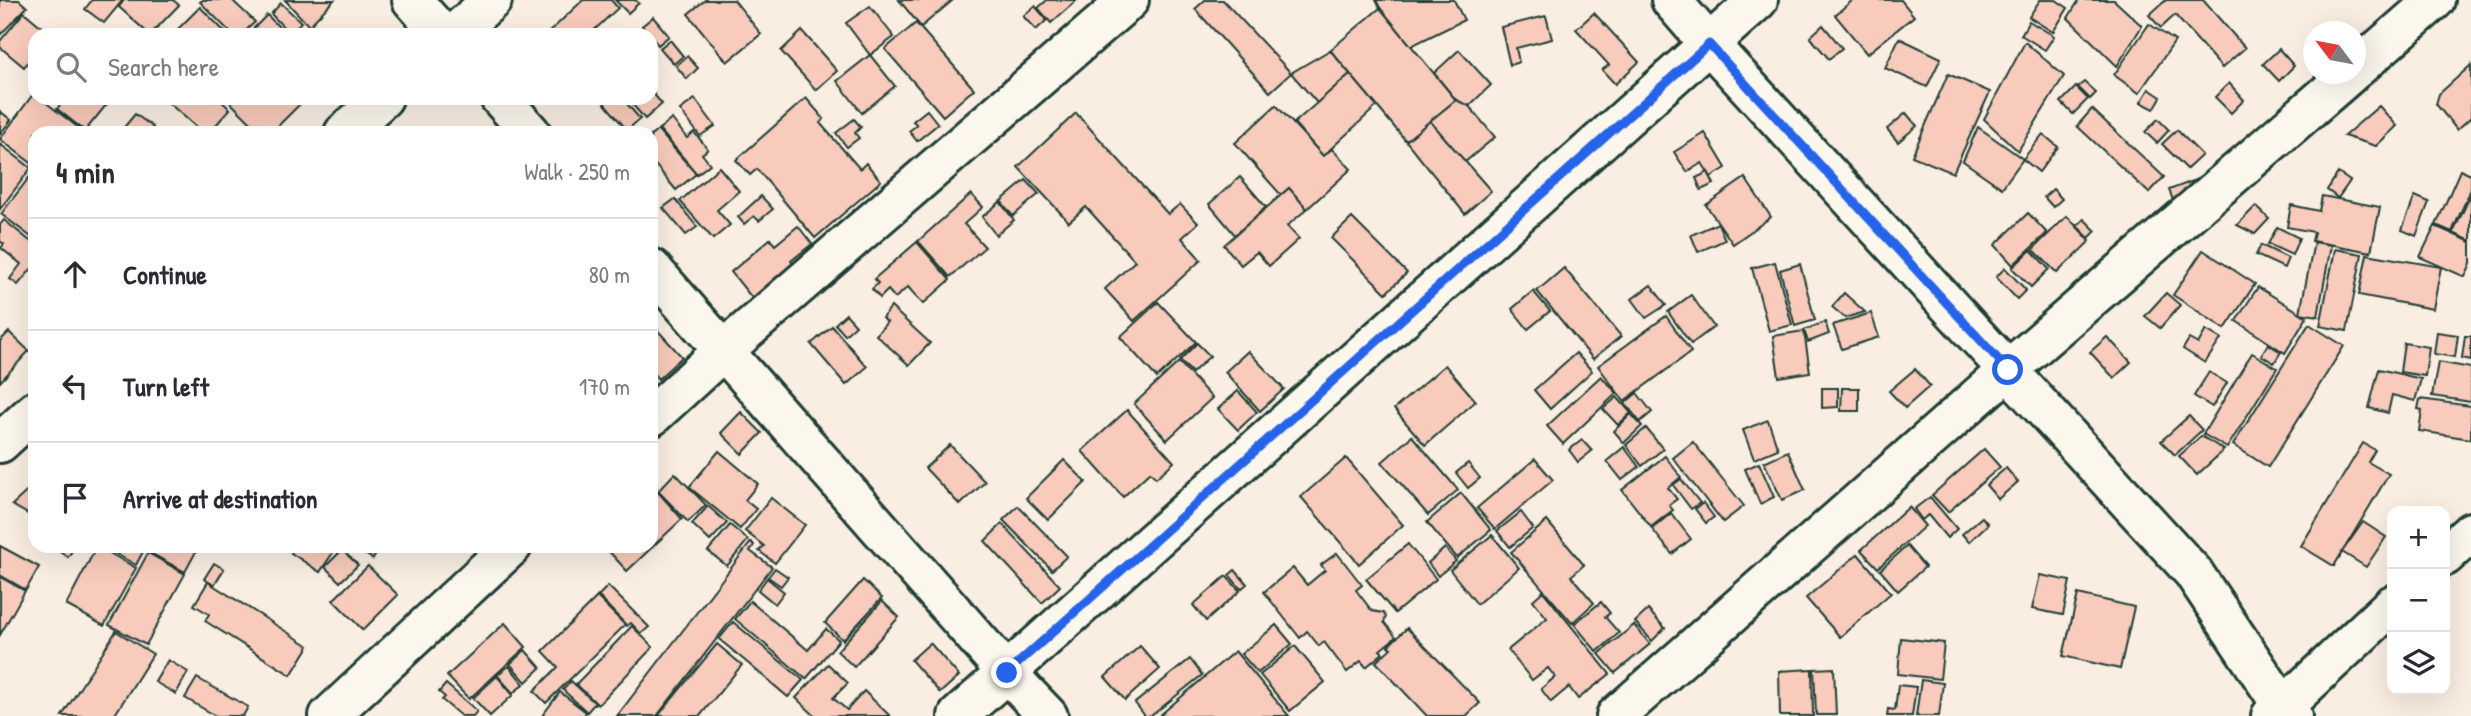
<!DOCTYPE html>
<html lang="en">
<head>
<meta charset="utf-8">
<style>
	body { margin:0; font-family:"Patrick Hand",sans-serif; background:#f2f2f3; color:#2b2b33 }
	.controls { position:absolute; right:21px; bottom:21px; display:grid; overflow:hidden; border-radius:14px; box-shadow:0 7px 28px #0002 }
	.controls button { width:63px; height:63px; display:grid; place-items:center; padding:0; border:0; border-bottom:2px solid #e1e1e2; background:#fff; color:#2b2b33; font:35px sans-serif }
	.compass { position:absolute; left:2303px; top:21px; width:63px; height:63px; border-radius:50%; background:#fff; box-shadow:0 7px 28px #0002; rotate:302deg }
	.stop { position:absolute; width:21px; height:21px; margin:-16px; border:5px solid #2563eb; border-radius:50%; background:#fff }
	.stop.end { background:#2563eb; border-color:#fff; box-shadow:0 2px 7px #0008 }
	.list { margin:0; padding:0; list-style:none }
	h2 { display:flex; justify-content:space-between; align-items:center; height:91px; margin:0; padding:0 28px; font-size:30px }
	h2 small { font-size:23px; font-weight:400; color:#7c7c81 }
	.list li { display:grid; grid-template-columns:46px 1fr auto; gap:21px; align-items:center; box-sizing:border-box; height:112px; padding:0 28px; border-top:2px solid #e1e1e2 }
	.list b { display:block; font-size:26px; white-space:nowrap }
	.list em { font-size:23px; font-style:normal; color:#7c7c81 }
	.icon { flex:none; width:38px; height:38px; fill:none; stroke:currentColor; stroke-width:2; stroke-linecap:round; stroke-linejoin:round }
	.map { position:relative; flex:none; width:2471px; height:716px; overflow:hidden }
	.search { position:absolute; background:#fff; box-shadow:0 7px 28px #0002; left:28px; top:28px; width:630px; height:77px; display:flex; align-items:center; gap:18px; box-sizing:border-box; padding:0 24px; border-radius:21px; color:#7c7c81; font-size:26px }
	.panel { position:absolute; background:#fff; box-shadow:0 7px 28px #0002; left:28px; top:126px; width:630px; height:427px; border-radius:21px }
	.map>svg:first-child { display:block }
	.building { fill:#f8cbbc; stroke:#1f3d34; stroke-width:2 }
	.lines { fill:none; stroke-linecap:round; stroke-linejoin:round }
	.minor-casing { stroke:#1f3d34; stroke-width:44 }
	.minor { stroke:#fbf7ec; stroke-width:38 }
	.route { stroke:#2563eb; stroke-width:9 }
</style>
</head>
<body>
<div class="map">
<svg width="2471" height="716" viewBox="0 0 2471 716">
	<rect width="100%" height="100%" fill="#faeee2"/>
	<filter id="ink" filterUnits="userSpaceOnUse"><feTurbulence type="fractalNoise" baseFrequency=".0143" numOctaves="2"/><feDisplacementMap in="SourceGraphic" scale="14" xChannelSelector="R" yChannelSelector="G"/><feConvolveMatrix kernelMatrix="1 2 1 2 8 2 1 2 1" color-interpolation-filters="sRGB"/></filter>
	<g filter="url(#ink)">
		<g class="building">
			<polygon points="0,0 19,0 27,7 0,35"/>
			<polygon points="92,0 123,0 104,23 85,9"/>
			<polygon points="124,0 173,0 179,5 150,35 119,7"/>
			<polygon points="203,0 232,0 255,22 241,35 233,35 200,2"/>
			<polygon points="285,0 334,0 309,26"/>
			<polygon points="583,0 611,0 618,8 589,35 546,35"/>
			<polygon points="615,0 635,0 639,3 628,13"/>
			<polygon points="705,0 734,0 761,34 727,62 688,14"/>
			<polygon points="899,0 953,0 921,27"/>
			<polygon points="1047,0 1077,0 1051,23 1038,8"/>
			<polygon points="1205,0 1223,0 1291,73 1270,92 1195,9"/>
			<polygon points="1376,0 1454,0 1464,20 1411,46 1380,8"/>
			<polygon points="1853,0 1901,0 1914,16 1867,54 1835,15"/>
			<polygon points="2040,0 2056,0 2068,8 2053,32 2029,17"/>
			<polygon points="2079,0 2114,0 2142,26 2117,66 2068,18"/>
			<polygon points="2166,0 2203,0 2245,48 2222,68 2175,15 2161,28 2149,15"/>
			<polygon points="281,3 301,22 290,34 271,14"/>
			<polygon points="870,6 894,37 870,55 846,23"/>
			<polygon points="1035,6 1047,20 1036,30 1023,16"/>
			<polygon points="200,7 228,35 172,35"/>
			<polygon points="1380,8 1456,100 1406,141 1330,50"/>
			<polygon points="24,12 50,34 35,35 35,53 24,67 0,47 0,41"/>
			<polygon points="1594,13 1639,62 1615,84 1602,70 1609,65 1576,29"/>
			<polygon points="267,15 287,35 251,35 249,33"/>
			<polygon points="1546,16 1552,39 1516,48 1519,62 1510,65 1501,27"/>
			<polygon points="653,17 669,36 658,45 642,26"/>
			<polygon points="2029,21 2054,36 2045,50 2021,35"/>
			<polygon points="916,23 974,89 943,116 885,49"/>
			<polygon points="2149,24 2175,41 2139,93 2114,75"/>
			<polygon points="1823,25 1842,48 1829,59 1810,37"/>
			<polygon points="802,31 837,71 816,90 781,51"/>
			<polygon points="1899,38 1941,58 1927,87 1885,68"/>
			<polygon points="670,40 683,56 674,64 660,48"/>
			<polygon points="2025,42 2064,76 2018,151 1984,119"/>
			<polygon points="2279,49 2294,66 2279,81 2263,64"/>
			<polygon points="1330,50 1350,74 1317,103 1291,73"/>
			<polygon points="1459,50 1491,85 1469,106 1456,100 1434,73"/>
			<polygon points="870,55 895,86 862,113 837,81"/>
			<polygon points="687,56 698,68 687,79 676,66"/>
			<polygon points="2471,65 2471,120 2470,118 2457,130 2436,104 2439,94"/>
			<polygon points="1350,74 1377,106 1323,156 1294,123"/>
			<polygon points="1948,74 1990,92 1953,173 1912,156"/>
			<polygon points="2084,82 2096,93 2090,99 2078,87"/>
			<polygon points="2229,83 2244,100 2231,113 2215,97"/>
			<polygon points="2076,87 2088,99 2073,114 2061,102"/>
			<polygon points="2149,89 2161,97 2154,109 2141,102"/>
			<polygon points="651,91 662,104 645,119 627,98 651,98"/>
			<polygon points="34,93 35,98 40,98 84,132 35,133 35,166 0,139"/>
			<polygon points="65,98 99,98 107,104 85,131 57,109"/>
			<polygon points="163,98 218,98 230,109 209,133 203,133"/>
			<polygon points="226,98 294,98 300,104 271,133 261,133"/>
			<polygon points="600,98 622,98 640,119 627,130"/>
			<polygon points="806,98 824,119 820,123 860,169 866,163 881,181 815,238 757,169 750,175 736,160"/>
			<polygon points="695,99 715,126 700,136 680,110"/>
			<polygon points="1456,100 1469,106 1495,137 1465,162 1430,121"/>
			<polygon points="1276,105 1323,156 1332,149 1351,169 1307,209 1289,188 1281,195 1235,143"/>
			<polygon points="2379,106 2397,126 2376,146 2344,136"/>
			<polygon points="2092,109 2164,177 2149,193 2077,126"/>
			<polygon points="927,110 938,124 917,141 909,131 917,125 913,121"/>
			<polygon points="0,111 11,120 0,134"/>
			<polygon points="1076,113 1168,214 1180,204 1198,223 1182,238 1201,260 1134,321 1105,289 1135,261 1086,207 1069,222 1018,167"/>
			<polygon points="1906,113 1917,126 1898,142 1887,129"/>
			<polygon points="135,114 153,127 148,133 121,131"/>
			<polygon points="672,119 687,138 694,132 708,149 702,154 710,164 697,174 659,129"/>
			<polygon points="854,119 861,127 855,133 859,138 847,147 836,133"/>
			<polygon points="2158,119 2169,130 2157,143 2145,132"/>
			<polygon points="1430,121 1491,191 1465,214 1406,141"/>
			<polygon points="1978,127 2023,159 2002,188 1963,161"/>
			<polygon points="658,130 696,174 676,190 651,160 651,136"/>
			<polygon points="2177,130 2202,155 2187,169 2162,144"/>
			<polygon points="1705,133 1726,168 1711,177 1702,163 1687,172 1674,152"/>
			<polygon points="2043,134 2058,147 2039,172 2023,159"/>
			<polygon points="0,144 31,168 0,209"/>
			<polygon points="719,167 739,191 717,210 730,225 713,239 680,201"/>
			<polygon points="35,170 35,240 1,214"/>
			<polygon points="2460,170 2471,175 2471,189 2452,232 2436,225"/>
			<polygon points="1708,172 1714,184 1701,190 1696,178"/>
			<polygon points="2338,173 2350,181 2338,198 2327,190"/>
			<polygon points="1240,177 1266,207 1235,235 1209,204"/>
			<polygon points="1745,178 1771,217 1733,244 1706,205"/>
			<polygon points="1026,180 1039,194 1013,216 1001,201"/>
			<polygon points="2193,181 2198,195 2175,205 2169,190"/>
			<polygon points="1289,188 1307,209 1287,226 1299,239 1269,266 1257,252 1241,265 1224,245"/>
			<polygon points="2053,189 2062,199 2053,207 2044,197"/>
			<polygon points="971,194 983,207 964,224 985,247 950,277 918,241"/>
			<polygon points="2471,194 2471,241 2453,233"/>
			<polygon points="761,196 773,209 759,221 754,216 744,224 738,217"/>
			<polygon points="2322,196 2380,207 2371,252 2312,241 2314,232 2287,227 2291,205 2319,211"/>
			<polygon points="2415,196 2429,202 2416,236 2402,230"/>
			<polygon points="675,199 697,227 686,235 663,208"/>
			<polygon points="1000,202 1014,220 996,235 982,217"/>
			<polygon points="2256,206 2269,219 2255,234 2237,225"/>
			<polygon points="2028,213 2047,233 2013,265 1995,245"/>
			<polygon points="2067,216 2090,241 2057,273 2033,249"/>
			<polygon points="1352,218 1407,273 1386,293 1331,238"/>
			<polygon points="2084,219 2096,231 2089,238 2077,226"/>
			<polygon points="4,220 35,245 35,269 33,267 18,285 10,279 21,264 1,248 4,244 0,241 0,225"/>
			<polygon points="1718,223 1725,240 1698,252 1691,235"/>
			<polygon points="798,226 812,244 791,261 797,270 756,303 731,272 770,239 775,245"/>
			<polygon points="2435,226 2471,242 2471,263 2465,277 2420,257"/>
			<polygon points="2277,227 2299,238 2292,255 2268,244"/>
			<polygon points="917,242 950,280 923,304 908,287 895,298 888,290 880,298 872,289 878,283 874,279"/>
			<polygon points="2314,242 2331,245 2318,316 2300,313"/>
			<polygon points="2261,245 2288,258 2284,268 2256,255"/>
			<polygon points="2335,249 2362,254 2347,331 2320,326"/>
			<polygon points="2031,250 2049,269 2031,287 2012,268"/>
			<polygon points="2203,250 2255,284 2225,329 2173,295"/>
			<polygon points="2367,254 2441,267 2433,309 2359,295"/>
			<polygon points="1775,262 1792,325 1769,331 1752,268"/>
			<polygon points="1800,264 1815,320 1795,326 1780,270"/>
			<polygon points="1564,268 1621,336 1593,359 1537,291"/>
			<polygon points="2005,268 2026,290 2017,299 1996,277"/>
			<polygon points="1651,285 1666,305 1646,318 1632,299"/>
			<polygon points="2258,287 2307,317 2285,353 2236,321"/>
			<polygon points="1533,291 1550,311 1528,329 1512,309"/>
			<polygon points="1844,293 1865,312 1845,318 1832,307"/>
			<polygon points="2166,293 2180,305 2160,328 2145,316"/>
			<polygon points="1691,295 1714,327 1691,344 1668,312"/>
			<polygon points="1158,302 1196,342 1157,378 1120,337"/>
			<polygon points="891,307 930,343 909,365 876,335 887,322 882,318"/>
			<polygon points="1871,313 1879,337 1842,349 1833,325"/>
			<polygon points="846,314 856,325 845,335 835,324"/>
			<polygon points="1666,316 1691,352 1624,401 1598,366"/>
			<polygon points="1825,322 1829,334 1808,342 1804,330"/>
			<polygon points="651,323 682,357 658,379 651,371"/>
			<polygon points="2309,324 2344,346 2268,467 2233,445"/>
			<polygon points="832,326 867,367 846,385 811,344"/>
			<polygon points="2206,330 2221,339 2205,363 2183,349 2189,339 2198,344"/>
			<polygon points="1804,331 1810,372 1779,377 1773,336"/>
			<polygon points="9,332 29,351 0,382 0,341"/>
			<polygon points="2437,332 2458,335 2455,357 2434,354"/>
			<polygon points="2465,336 2471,336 2471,360 2462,358"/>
			<polygon points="2107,337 2131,362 2114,378 2090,352"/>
			<polygon points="1197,343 1210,356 1192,373 1180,360"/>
			<polygon points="2404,343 2429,347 2425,376 2400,372"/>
			<polygon points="2268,344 2281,352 2274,363 2261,355"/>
			<polygon points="1248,351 1284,389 1260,411 1225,372"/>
			<polygon points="1576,353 1592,371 1550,409 1534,390"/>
			<polygon points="2252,353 2277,368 2227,448 2203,434"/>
			<polygon points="1179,362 1212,398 1167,440 1134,404"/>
			<polygon points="2438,362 2471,368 2471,402 2432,396"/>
			<polygon points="1445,365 1476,401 1425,445 1394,409"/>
			<polygon points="1915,369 1930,386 1905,408 1889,391"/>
			<polygon points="2379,369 2421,379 2415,401 2392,395 2388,413 2369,408"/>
			<polygon points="2209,372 2227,383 2212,407 2194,396"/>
			<polygon points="1601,376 1617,393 1563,444 1547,426"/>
			<polygon points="1822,388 1838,388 1838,407 1822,408"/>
			<polygon points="1842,388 1859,388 1859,411 1841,411"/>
			<polygon points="1238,391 1257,412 1238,430 1218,409"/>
			<polygon points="1637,393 1652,412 1640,422 1625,403"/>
			<polygon points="1617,397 1631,413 1618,425 1603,409"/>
			<polygon points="2420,399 2471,406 2471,439 2419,431 2422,410 2418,409"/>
			<polygon points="1127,410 1174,462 1156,478 1150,472 1123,497 1082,451"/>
			<polygon points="741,412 762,433 742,454 721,433"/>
			<polygon points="1631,414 1642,426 1624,443 1614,431"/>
			<polygon points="2189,416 2202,430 2175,455 2161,441"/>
			<polygon points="1768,420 1778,449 1754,459 1743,430"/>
			<polygon points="1646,428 1663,449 1642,466 1626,445"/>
			<polygon points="1412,436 1458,490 1428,515 1382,462"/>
			<polygon points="2201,436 2224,450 2197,475 2179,456"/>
			<polygon points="1582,440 1592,451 1578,462 1569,450"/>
			<polygon points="1693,442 1744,506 1723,522 1673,458"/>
			<polygon points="2363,443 2375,450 2368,462 2389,474 2334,566 2301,546"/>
			<polygon points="950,445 985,482 960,505 925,468"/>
			<polygon points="1624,447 1639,467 1622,480 1607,461"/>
			<polygon points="1984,449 2000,467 1948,512 1932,495"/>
			<polygon points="719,451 758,484 745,500 756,509 740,529 689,487"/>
			<polygon points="1788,451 1805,490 1782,500 1764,462"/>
			<polygon points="1665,456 1681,477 1668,488 1677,499 1669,505 1673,510 1651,527 1622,490"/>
			<polygon points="1346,458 1403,525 1359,564 1301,497"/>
			<polygon points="1535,459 1553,480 1495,529 1477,508"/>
			<polygon points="1064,460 1086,482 1048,520 1026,498"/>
			<polygon points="1468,463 1480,478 1468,488 1456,473"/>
			<polygon points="1759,463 1774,497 1760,504 1745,469"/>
			<polygon points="2006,468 2018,482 1998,499 1986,485"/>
			<polygon points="675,473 706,505 688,522 658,491"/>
			<polygon points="1681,479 1700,503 1691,509 1673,485"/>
			<polygon points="35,484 35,518 12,505"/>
			<polygon points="658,492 682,519 627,571 604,546 651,546 651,498"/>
			<polygon points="1461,493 1491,530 1457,558 1427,522"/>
			<polygon points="1930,497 1957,529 1947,538 1928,515 1922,520 1914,509"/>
			<polygon points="771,498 805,525 775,563 759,551 764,546 745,531"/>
			<polygon points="1703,503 1714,517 1706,523 1695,509"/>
			<polygon points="708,506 727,523 710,541 692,524"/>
			<polygon points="1018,506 1067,556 1052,570 1003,520"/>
			<polygon points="1909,507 1925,526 1878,568 1861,550"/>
			<polygon points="1521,512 1533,528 1510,547 1497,531"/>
			<polygon points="1671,513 1691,539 1672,554 1652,529"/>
			<polygon points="1982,517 1988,524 1969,542 1962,534"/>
			<polygon points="1547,521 1584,565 1571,576 1594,603 1572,623 1511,552"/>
			<polygon points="2363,522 2386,537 2366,567 2342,552"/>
			<polygon points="1002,524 1060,586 1042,603 985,541"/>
			<polygon points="730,525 748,540 727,566 708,551"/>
			<polygon points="1492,535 1519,568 1477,604 1450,570"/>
			<polygon points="751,542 754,545 750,551 772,567 657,716 617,716"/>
			<polygon points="1408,544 1436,579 1395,613 1366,579"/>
			<polygon points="0,546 39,567 26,590 0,575"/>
			<polygon points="53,546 75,546 68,557"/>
			<polygon points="97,546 136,568 104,626 66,605"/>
			<polygon points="102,546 146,546 136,565"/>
			<polygon points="151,546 199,546 185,572 148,552"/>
			<polygon points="295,546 333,546 336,548 320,572 291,553"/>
			<polygon points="352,546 381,546 373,559"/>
			<polygon points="1907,546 1925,567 1898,591 1880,570"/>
			<polygon points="1445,548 1456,561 1438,576 1428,563"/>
			<polygon points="342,550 358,565 340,582 325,567"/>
			<polygon points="148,553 185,574 146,645 109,625"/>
			<polygon points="1337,553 1362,585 1356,590 1372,611 1383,613 1386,617 1384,622 1396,637 1380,650 1383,653 1366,667 1361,661 1347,672 1324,642 1319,646 1307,631 1300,638 1264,592 1293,568 1307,585 1325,570 1321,565"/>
			<polygon points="1858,554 1891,593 1840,637 1806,598"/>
			<polygon points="214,563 224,569 214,585 204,579"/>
			<polygon points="368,566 398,595 363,630 333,600"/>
			<polygon points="775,568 788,577 781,586 768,577"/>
			<polygon points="1235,570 1247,584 1241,589 1229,575"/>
			<polygon points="2040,575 2070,581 2063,615 2032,609"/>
			<polygon points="1226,576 1240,591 1206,621 1193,605"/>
			<polygon points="0,577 25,591 0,635"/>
			<polygon points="767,578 784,592 775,604 758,590"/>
			<polygon points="863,580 882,598 843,640 825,623"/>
			<polygon points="208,582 309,646 291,675 205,621 209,614 194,605"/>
			<polygon points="608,586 649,627 641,634 631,623 627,626 598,596"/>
			<polygon points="1543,591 1610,674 1578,699 1569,687 1551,702 1541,689 1555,677 1548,668 1532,680 1508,650 1547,618 1533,600"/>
			<polygon points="2078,594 2134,607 2120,669 2063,656"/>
			<polygon points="597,597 625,625 546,703 534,691 558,667 543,651"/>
			<polygon points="750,601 808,650 826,629 839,640 806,679 735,619"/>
			<polygon points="882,601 899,617 854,667 837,651"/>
			<polygon points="1601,602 1610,613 1605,617 1619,633 1597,652 1574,624"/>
			<polygon points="1648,610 1665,628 1652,641 1635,622"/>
			<polygon points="733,622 803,680 788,697 719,639"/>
			<polygon points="505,623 526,647 469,699 447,676"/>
			<polygon points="1276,625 1292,644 1258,673 1241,654"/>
			<polygon points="1634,625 1650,644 1615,673 1599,654"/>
			<polygon points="632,626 653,647 598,705 576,684"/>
			<polygon points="1407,628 1480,703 1466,716 1427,716 1376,662 1391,648 1388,646"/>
			<polygon points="116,631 153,654 114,716 62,716"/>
			<polygon points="1901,638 1944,643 1940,679 1898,674"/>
			<polygon points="930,643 959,676 940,693 911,660"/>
			<polygon points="717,644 742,665 700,716 658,716"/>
			<polygon points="1140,646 1160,669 1125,700 1105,677"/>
			<polygon points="1295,646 1325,682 1290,711 1260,675"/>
			<polygon points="525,650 541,668 526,682 510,664"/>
			<polygon points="1235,651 1289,716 1159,716"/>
			<polygon points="1190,659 1202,675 1151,716 1145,716 1135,703"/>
			<polygon points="168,660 188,672 176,694 155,682"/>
			<polygon points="828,664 848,683 833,698 847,710 864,691 890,716 815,716 796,698"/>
			<polygon points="509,666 524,684 513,693 497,675"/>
			<polygon points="1834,668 1836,715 1816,715 1814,669"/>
			<polygon points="1812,669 1813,716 1780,716 1779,671"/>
			<polygon points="497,676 513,695 490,716 473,698"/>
			<polygon points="197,678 248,707 243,716 216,716 185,698"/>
			<polygon points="1921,680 1943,683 1939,716 1916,716"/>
			<polygon points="571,681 595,703 587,712 563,690"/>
			<polygon points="446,684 477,711 473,716 461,716 442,700 445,697 439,692"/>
			<polygon points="1898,685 1916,687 1912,716 1887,716 1888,709 1895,710"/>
			<polygon points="560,692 586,712 584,716 542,716"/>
		</g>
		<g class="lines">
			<defs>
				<g id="minor">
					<polyline points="412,0 443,35"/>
					<polyline points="1671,0 1709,44 2193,572 2283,707 2292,716"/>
					<polyline points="453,35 492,0"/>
					<polyline points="2356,69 2435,0"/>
					<polyline points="500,98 531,133"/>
					<polyline points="344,133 383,98"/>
					<polyline points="651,268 1007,673 1048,716"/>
					<polyline points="651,417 724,350 1129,0"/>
					<polyline points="0,443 35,411"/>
					<polyline points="2445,556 2471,532"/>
					<polyline points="329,716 512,546"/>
					<polyline points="958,716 1758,0"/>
					<polyline points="1616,716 2008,370 2350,74"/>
					<polyline points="2271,716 2283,707 2392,605"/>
				</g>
			</defs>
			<use href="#minor" class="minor-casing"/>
			<use href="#minor" class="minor"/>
		</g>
	</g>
	<g class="lines" filter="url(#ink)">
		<polyline class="route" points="1007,673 1709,44 2008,370"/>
	</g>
</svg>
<div class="controls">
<button>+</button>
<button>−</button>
<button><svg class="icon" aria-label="layers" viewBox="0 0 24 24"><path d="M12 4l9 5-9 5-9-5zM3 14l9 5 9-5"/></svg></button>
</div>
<svg class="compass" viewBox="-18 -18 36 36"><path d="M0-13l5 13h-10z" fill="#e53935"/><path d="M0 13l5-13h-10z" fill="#7c7c81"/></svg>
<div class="stop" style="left:2008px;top:370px"></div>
<div class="stop end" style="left:1007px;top:673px"></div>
<div class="search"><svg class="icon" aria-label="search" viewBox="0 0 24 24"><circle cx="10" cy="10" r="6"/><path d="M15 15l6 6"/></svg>Search here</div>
<section class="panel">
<h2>4 min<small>Walk · 250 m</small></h2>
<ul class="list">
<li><svg class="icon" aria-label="ahead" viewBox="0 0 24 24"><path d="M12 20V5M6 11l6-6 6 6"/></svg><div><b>Continue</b></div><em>80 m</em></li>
<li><svg class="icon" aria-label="left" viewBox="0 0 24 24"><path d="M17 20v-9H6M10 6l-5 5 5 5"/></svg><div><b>Turn left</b></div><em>170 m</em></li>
<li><svg class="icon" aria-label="arrive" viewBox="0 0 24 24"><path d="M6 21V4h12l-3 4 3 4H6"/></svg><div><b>Arrive at destination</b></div></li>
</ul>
</section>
</div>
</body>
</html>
